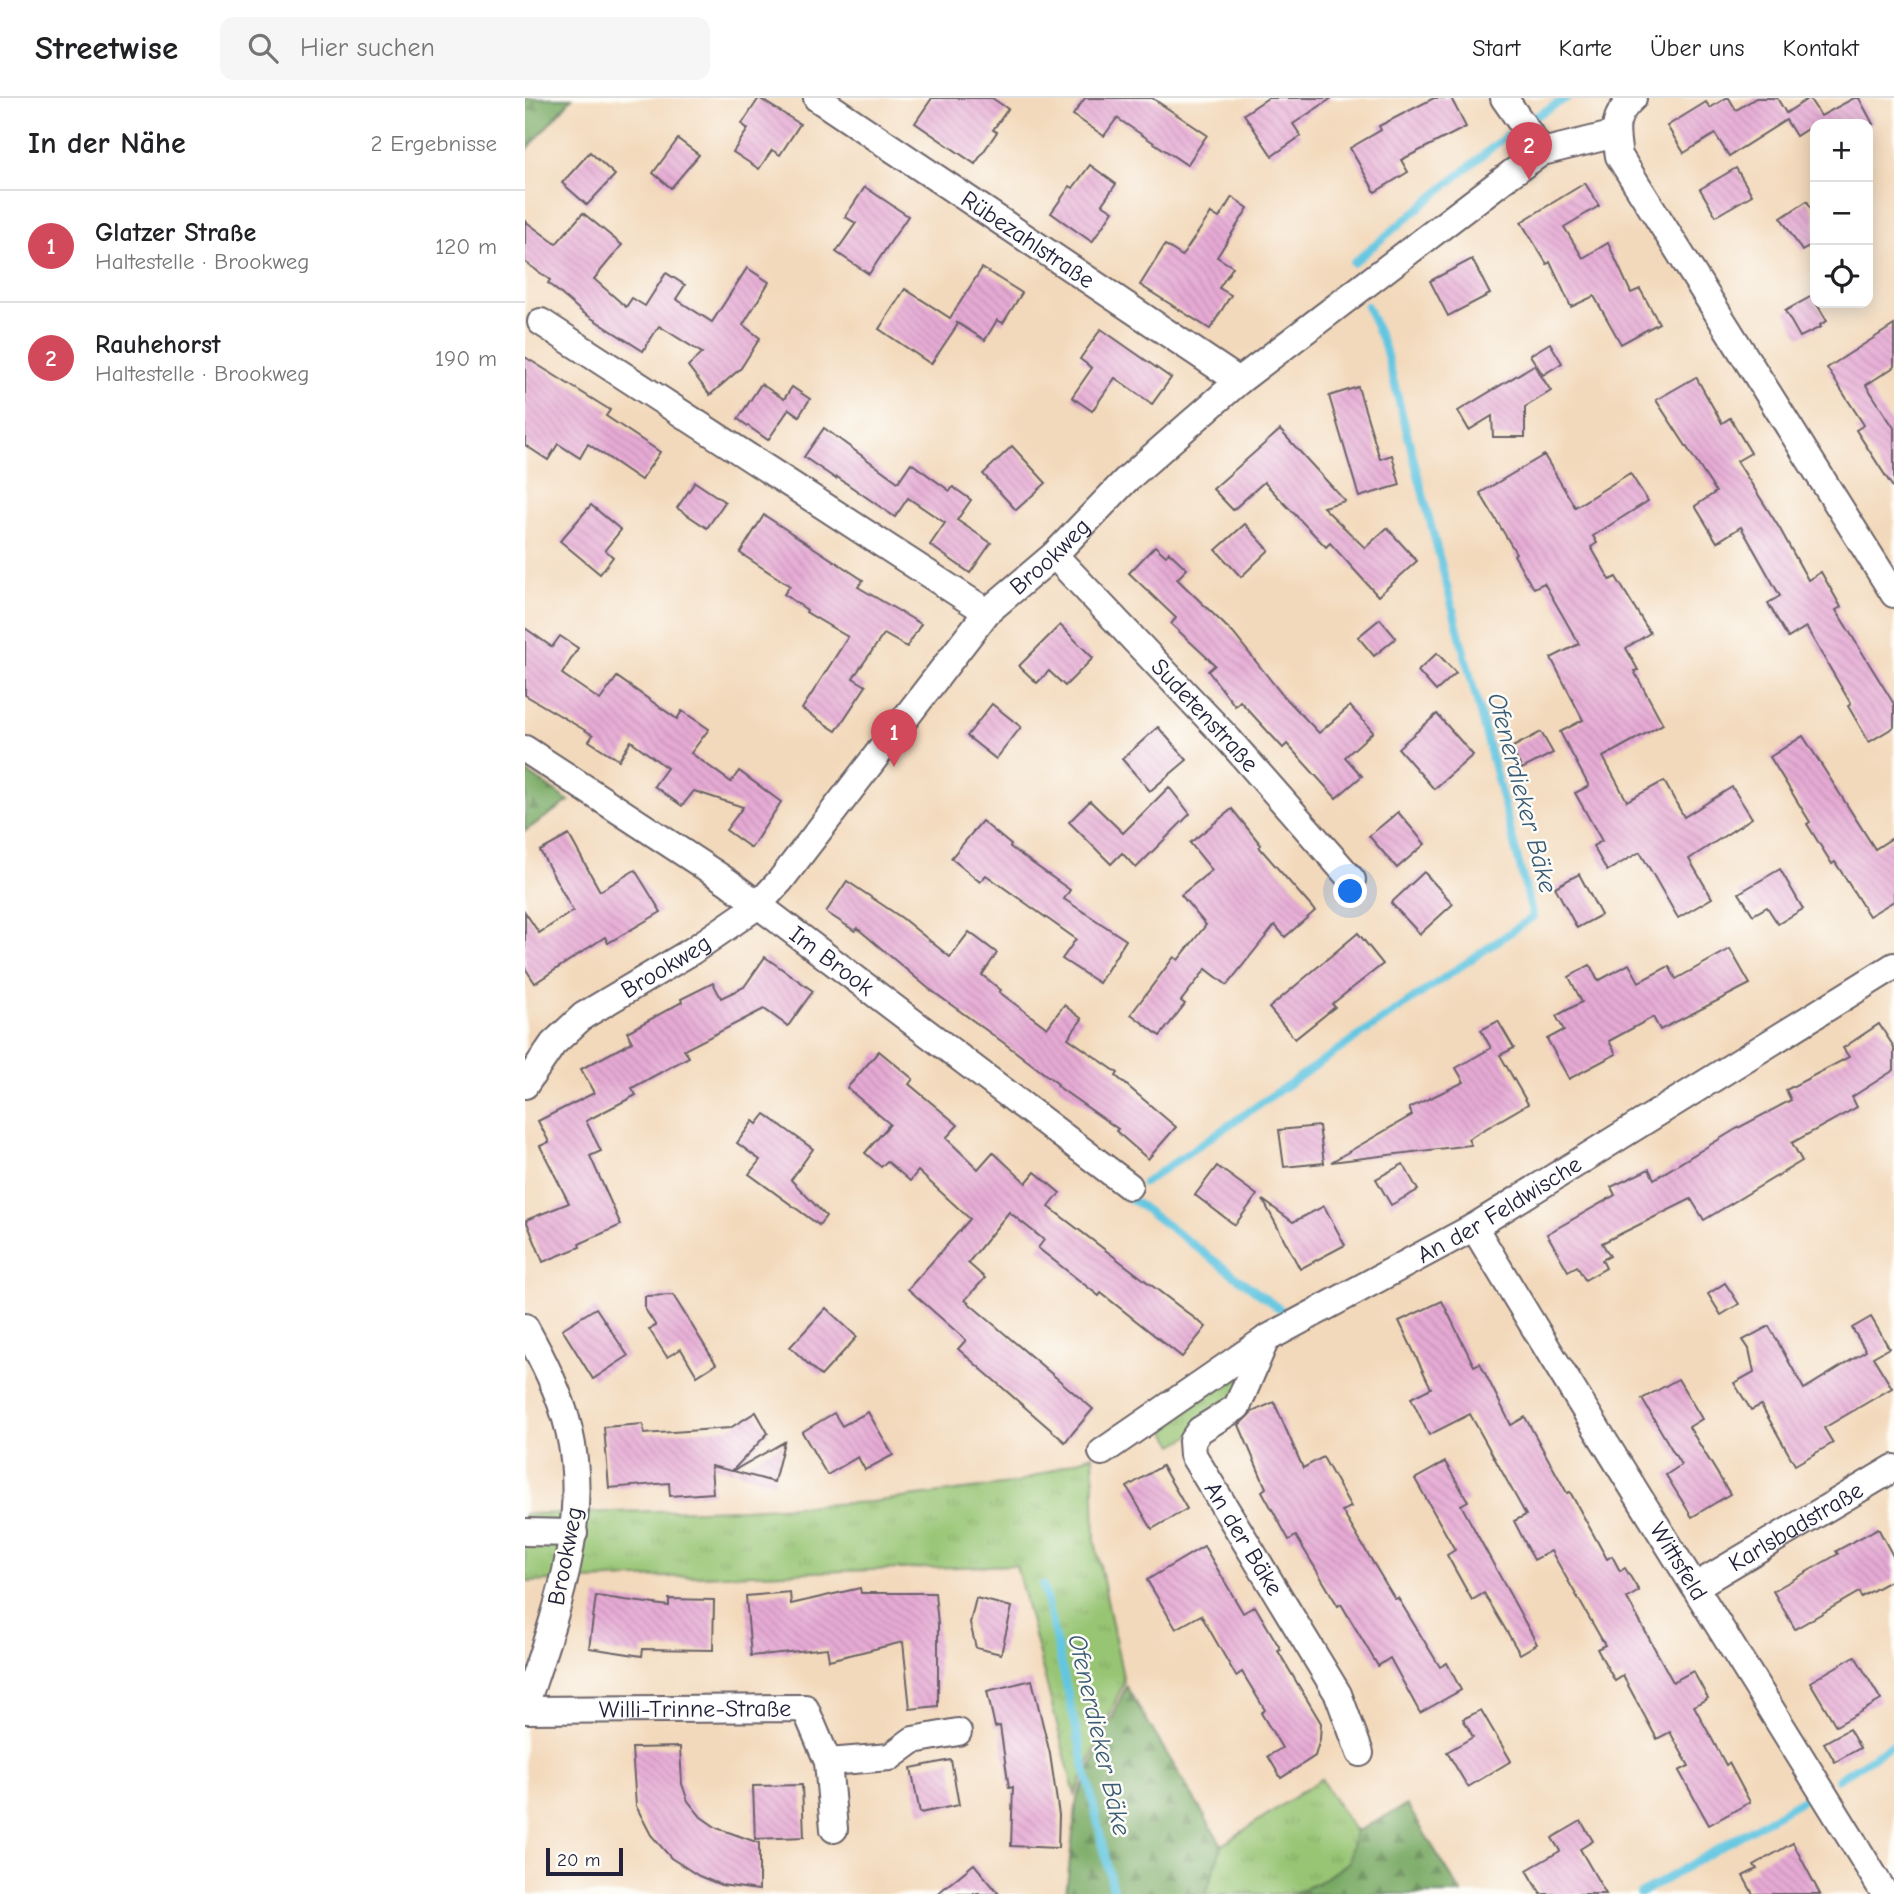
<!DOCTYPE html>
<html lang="de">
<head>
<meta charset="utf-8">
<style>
	body { margin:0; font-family:"Comic Neue",sans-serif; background:#f6f6f6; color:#202124 }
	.controls { position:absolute; right:21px; top:21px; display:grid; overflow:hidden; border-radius:14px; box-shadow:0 4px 18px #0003 }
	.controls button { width:63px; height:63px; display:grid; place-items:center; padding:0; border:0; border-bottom:2px solid #e0e0e0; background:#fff; color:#202124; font:35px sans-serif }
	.scale { position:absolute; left:21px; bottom:18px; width:77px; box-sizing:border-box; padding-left:7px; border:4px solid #22223b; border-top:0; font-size:19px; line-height:24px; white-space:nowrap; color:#22223b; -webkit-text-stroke:5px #fdfcf7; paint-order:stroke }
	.you { position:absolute; left:826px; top:794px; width:24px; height:24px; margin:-18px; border:5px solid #fff; border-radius:50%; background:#1a73e8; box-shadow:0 0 0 10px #1a73e833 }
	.badge { display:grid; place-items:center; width:46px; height:46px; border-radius:50%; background:#d1495b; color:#fff; font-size:23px; font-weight:700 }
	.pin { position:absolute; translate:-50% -58px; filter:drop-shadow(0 2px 4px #0008) }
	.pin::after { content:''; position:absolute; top:37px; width:24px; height:21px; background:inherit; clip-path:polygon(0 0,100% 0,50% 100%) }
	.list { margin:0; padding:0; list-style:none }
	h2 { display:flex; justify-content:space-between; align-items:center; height:91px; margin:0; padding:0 28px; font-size:30px }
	h2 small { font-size:23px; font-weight:400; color:#757577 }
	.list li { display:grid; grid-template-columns:46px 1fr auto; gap:21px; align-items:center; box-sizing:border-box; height:112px; padding:0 28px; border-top:2px solid #e0e0e0 }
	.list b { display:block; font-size:26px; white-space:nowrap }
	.list p { margin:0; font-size:23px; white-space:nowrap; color:#757577 }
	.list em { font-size:23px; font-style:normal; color:#757577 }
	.icon { flex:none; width:38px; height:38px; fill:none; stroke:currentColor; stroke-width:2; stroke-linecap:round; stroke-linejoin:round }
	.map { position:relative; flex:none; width:1369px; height:1796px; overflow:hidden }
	header { display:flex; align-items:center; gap:42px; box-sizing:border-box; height:98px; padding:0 35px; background:#fff; border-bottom:2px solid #e0e0e0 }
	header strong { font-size:33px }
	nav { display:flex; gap:38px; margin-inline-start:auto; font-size:24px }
	.search { width:490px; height:63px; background:#f6f6f6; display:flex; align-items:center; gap:18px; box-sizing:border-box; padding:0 24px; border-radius:14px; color:#757577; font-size:26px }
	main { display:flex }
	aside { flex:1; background:#fff }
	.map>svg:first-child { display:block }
	.forest { fill:url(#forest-firs); stroke:#4e6650; stroke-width:2 }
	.park { fill:url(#park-tufts); stroke:#5c7457; stroke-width:2 }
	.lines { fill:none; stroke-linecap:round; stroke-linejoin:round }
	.stream { stroke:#63c6e1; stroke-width:8 }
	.building { fill:url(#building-back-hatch) }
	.street-casing { stroke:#6b6268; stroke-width:30 }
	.street { stroke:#fff; stroke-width:26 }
	.labels { text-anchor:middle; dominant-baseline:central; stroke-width:5; stroke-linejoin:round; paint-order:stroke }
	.street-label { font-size:24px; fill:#22223b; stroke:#fdfcf7 }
	.water-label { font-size:26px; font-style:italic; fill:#395b75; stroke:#fdfcf7 }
</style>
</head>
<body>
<header>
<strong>Streetwise</strong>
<div class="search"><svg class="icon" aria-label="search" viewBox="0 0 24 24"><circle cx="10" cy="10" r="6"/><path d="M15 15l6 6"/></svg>Hier suchen</div>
<nav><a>Start</a><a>Karte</a><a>Über uns</a><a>Kontakt</a></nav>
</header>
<main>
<aside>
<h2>In der Nähe<small>2 Ergebnisse</small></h2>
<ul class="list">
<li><span class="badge">1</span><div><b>Glatzer Straße</b><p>Haltestelle · Brookweg</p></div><em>120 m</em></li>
<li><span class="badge">2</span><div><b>Rauhehorst</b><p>Haltestelle · Brookweg</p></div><em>190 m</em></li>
</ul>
</aside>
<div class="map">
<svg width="1369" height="1796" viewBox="0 0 1369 1796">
	<defs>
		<pattern id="forest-firs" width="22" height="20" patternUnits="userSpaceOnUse" patternTransform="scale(1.75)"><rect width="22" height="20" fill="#79aa65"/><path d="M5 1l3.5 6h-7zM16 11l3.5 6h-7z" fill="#638a54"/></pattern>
		<pattern id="park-tufts" width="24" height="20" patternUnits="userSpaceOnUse" patternTransform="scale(1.75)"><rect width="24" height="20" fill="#97c573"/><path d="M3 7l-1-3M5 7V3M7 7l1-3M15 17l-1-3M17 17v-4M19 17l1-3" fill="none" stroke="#82a964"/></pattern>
		<pattern id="building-back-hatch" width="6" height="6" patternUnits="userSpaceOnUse" patternTransform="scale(1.75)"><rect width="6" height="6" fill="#e6aad4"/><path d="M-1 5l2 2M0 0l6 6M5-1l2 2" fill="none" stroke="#c592b7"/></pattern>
	</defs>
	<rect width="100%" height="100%" fill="#fdfcf7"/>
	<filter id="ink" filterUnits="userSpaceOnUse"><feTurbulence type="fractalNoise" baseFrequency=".0143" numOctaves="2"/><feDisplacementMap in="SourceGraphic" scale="14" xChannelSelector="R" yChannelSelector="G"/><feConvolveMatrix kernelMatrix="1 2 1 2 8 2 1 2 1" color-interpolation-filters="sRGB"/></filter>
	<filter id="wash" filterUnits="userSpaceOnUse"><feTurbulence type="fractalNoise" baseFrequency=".00686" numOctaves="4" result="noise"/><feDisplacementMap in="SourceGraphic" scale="28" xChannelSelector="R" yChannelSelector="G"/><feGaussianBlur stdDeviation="1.57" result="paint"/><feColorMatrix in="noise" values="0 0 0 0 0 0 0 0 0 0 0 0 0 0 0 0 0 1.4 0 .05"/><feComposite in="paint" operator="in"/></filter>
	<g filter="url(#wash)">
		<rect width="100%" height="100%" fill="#f3d9bb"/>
		<g class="forest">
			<polygon points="0,0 47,0 0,54"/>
			<polygon points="0,673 44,703 0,733"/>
			<polygon points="601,1588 697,1747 681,1796 541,1796 552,1700"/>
			<polygon points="882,1707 937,1796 765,1796 793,1785 823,1765 830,1734"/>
		</g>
		<g class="park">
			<polygon points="741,1241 718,1298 675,1332 649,1347 631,1317"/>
			<polygon points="568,1357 570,1443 599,1584 550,1697 491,1467 0,1484 0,1416 218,1411 346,1404 492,1385"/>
			<polygon points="796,1681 830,1734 823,1764 793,1785 765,1796 681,1796 697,1747"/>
		</g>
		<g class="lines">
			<g class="stream">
				<polyline points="1011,18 1042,0"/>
				<polyline points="828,165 982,37"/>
				<polyline points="619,1085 1008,819 860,250 842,208"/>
				<polyline points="604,1095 601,1097 763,1217 758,1220"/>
				<polyline points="518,1487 589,1796"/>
				<polyline points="1313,1681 1369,1646"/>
				<polyline points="1115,1796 1284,1698"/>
			</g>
		</g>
		<g id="blocks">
			<g class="building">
				<polygon points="234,0 275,26 255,57 247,52 234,71 208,54 223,31 217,26"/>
				<polygon points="407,0 467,0 483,11 468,32 472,34 450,66 390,25"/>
				<polygon points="560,0 627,0 682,37 662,67 592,20 579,38 548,17"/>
				<polygon points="743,0 807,0 768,26 776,38 747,58 719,16"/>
				<polygon points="909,0 926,0 941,29 876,62 883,74 850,94 825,50 856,32 854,28"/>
				<polygon points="1201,0 1204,0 1211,12 1231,0 1252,0 1261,15 1284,0 1296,18 1329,0 1334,0 1348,26 1290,26 1271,38 1261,22 1204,58 1190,36 1159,55 1142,28 1181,4 1185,10"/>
				<polygon points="153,41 174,57 146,90 128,75"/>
				<polygon points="65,54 90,77 62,107 37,85"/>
				<polygon points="565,67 591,86 577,106 588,113 567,144 526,115 545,88 548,90"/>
				<polygon points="1211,70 1227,97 1191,118 1175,91"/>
				<polygon points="1060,85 1074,108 1039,129 1058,160 1083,145 1106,195 1115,191 1134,225 1096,246 1069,198 1046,209 1025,164 1022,166 996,124"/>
				<polygon points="340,89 383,118 344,176 311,154 331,125 320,119"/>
				<polygon points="707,99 723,110 692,159 708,169 694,190 706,197 685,231 615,187 640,147 657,158 686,115 694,120"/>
				<polygon points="1282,103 1290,117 1290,145 1277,153 1256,120"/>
				<polygon points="58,115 97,147 69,181 101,209 107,200 120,208 141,175 160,187 151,201 187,224 222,170 244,184 218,227 235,240 216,270 185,297 163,268 177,255 134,228 118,253 57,214 23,185 25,182 0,164 0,123 31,146"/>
				<polygon points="947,161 965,196 923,218 905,183"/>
				<polygon points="457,170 497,195 478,225 472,222 460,242 431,224 433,226 406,266 354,231 380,191 425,220"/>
				<polygon points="1287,198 1302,223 1295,227 1296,229 1275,239 1260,213"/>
				<polygon points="1369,227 1369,269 1341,287 1369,330 1369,391 1331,332 1339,327 1302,270"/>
				<polygon points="576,231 646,280 627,306 590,280 567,313 547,299 567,270 555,261"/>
				<polygon points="1025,245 1037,265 1018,277 1005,257"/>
				<polygon points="0,259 85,312 81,318 135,354 116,382 63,346 55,360 33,346 23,362 0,347"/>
				<polygon points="1009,267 1026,293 1000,309 1000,339 968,339 967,318 944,332 933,313"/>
				<polygon points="1171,279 1197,325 1205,320 1226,355 1212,363 1255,431 1283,482 1296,474 1316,509 1311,512 1369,606 1369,629 1344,644 1323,608 1326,606 1281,529 1263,540 1243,505 1255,498 1216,429 1192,444 1170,408 1191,394 1131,302"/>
				<polygon points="236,286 259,301 267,289 285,301 274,318 264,311 243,342 213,321"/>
				<polygon points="833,289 855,361 867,357 875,387 834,399 804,298"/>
				<polygon points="299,330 373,384 386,365 425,393 428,389 446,402 432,422 466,445 445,475 405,447 420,425 383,400 370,419 312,379 311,381 279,359"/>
				<polygon points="755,332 820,403 798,409 840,450 862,430 892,463 853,498 805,445 801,449 739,384 708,412 688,391"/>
				<polygon points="487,348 521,385 491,412 458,376"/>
				<polygon points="1019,357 1050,409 1105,375 1123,403 1068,438 1072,445 1066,449 1085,482 1091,479 1125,535 1101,550 1113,572 1109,573 1138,626 1078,659 1102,703 1139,683 1159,719 1207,689 1227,720 1164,761 1187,800 1153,820 1115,754 1082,773 1068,748 1077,743 1050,695 1064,688 1035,634 1058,622 1026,560 1054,546 1019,485 1009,490 1005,485 989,457 991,455 955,395"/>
				<polygon points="170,384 200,404 182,430 152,410"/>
				<polygon points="66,407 96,432 80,452 88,459 75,476 35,443"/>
				<polygon points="239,417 338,482 333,489 396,526 382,549 359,536 328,580 341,588 311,633 277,611 323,539 281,514 282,512 259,496 265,488 215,455"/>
				<polygon points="720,426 744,452 716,479 691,452"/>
				<polygon points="630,448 641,458 644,454 662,471 652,481 708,535 756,595 794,635 825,608 848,634 820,659 837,678 811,700 762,646 758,650 715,603 710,608 683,573 690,567 646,526 651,520 604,475"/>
				<polygon points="855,521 871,540 849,558 833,539"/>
				<polygon points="535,527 568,560 540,588 524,573 512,585 494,568"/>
				<polygon points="0,530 27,549 35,538 53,550 37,576 75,602 92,579 152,621 157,613 184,631 166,655 206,684 214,673 256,704 226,750 201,732 218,709 169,693 157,708 129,688 142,670 106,643 94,662 64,643 68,637 0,597"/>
				<polygon points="912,555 931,575 911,593 893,573"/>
				<polygon points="467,606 496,629 471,661 442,638"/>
				<polygon points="912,616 948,657 909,691 873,650"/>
				<polygon points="633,629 662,662 625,693 597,661"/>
				<polygon points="1016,634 1028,655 997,671 986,650"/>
				<polygon points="1278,638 1350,751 1369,739 1369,803 1344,818 1310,764 1307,766 1282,726 1285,724 1245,659"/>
				<polygon points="644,689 665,716 611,770 597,755 586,766 544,724 565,703 598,735"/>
				<polygon points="707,711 736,747 734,749 790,813 760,839 750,827 702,887 681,871 656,903 660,906 635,938 606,916 649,859 653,862 681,827 656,797 687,772 665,745"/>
				<polygon points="873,714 900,746 872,770 844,738"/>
				<polygon points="457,723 486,747 485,749 545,792 539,801 601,842 574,885 537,861 551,841 461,777 455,784 426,760"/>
				<polygon points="44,737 75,793 110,772 136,814 83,845 80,839 10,885 0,870 0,814 14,835 48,813 15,753"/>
				<polygon points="1255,771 1278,811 1253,826 1242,809 1228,817 1214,795"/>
				<polygon points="899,774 928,806 895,836 866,805"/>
				<polygon points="1054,776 1076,817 1052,830 1030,789"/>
				<polygon points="322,783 377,820 425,859 444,834 472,855 457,877 476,892 474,894 522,930 539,907 557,921 543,940 593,975 591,978 651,1029 623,1061 591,1033 593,1031 532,988 533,986 479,945 403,890 332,830 330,833 301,814"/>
				<polygon points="833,835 858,866 807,906 810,909 770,941 744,910"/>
				<polygon points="1205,851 1225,886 1135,932 1128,919 1084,943 1091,956 1044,981 1022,941 1039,932 1031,918 1057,904 1044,879 1065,867 1073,883 1104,866 1114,884 1144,868 1151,881"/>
				<polygon points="240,859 288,893 263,928 239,911 159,952 164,959 107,990 111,997 61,1023 76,1053 65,1058 96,1127 54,1146 55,1149 18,1164 1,1122 44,1105 15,1048 24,1044 13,1023 69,995 56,971 107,944 102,934 157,904 156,901 188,885 196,900 219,889"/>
				<polygon points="973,923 989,950 975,957 1003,1006 943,1041 946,1047 806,1064 887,1017 884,1010 939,984 931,970 966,950 956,932"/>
				<polygon points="1354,926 1369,949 1369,972 1327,999 1332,1009 1267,1045 1277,1063 1179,1122 1166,1101 1077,1145 1085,1158 1077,1162 1081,1170 1060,1182 1052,1168 1043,1173 1022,1136 1090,1097 1086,1089 1124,1071 1129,1081 1211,1031 1266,1002 1261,992 1324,959 1318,950"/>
				<polygon points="354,953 388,981 384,986 433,1027 421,1040 453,1071 468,1054 501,1085 510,1074 535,1095 524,1109 681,1229 657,1259 576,1195 574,1198 513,1150 519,1142 484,1114 443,1165 460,1180 440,1202 568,1311 540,1344 433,1251 441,1242 383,1191 445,1121 393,1073 385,1083 362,1063 356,1069 340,1055 365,1026 322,990"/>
				<polygon points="240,1016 288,1051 266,1082 301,1118 294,1127 224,1076 235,1062 212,1045 228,1023 232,1026"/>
				<polygon points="794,1028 799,1065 759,1069 754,1032"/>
				<polygon points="878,1066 893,1092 866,1107 851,1081"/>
				<polygon points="692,1068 732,1097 710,1127 670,1097"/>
				<polygon points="738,1102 768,1124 799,1108 820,1147 775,1171"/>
				<polygon points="1200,1185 1214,1206 1196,1217 1183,1196"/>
				<polygon points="148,1197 191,1266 172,1278 156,1251 142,1259 124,1231 131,1228 120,1211 120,1198"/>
				<polygon points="917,1203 949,1268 955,1265 986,1327 1000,1319 1042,1395 1045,1394 1082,1461 1087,1458 1095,1473 1100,1470 1114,1493 1102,1500 1148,1584 1168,1573 1183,1600 1169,1608 1201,1667 1204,1665 1225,1704 1184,1727 1154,1673 1164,1668 1145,1634 1132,1641 1098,1578 1090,1583 1072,1551 1080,1547 1026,1453 1009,1462 989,1423 1001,1417 945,1316 904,1337 886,1300 906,1290 874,1223"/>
				<polygon points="71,1210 103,1258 68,1281 37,1231"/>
				<polygon points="301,1210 332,1239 296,1278 265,1249"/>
				<polygon points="1346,1219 1364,1250 1348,1259 1367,1290 1299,1330 1308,1345 1270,1367 1236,1307 1226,1312 1209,1285 1229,1274 1224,1251 1218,1242 1244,1228 1279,1291 1341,1253 1327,1230"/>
				<polygon points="1153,1281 1177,1321 1164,1329 1205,1396 1167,1419 1141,1377 1156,1367 1117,1301"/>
				<polygon points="749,1304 778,1370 798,1359 826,1409 817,1413 870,1501 873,1500 915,1569 922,1565 936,1592 895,1615 865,1560 853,1568 816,1506 813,1508 771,1438 764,1442 737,1393 741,1390 714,1327 727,1314"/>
				<polygon points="231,1314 243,1335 207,1373 186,1368 188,1395 145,1398 144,1385 84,1390 79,1329 118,1326 119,1336 205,1330"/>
				<polygon points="343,1314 368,1357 340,1372 333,1359 302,1377 277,1334 309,1315 317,1328"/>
				<polygon points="259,1344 249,1384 208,1373"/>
				<polygon points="920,1364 943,1403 936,1407 1012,1546 995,1556 959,1495 947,1502 922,1457 930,1452 890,1381"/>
				<polygon points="637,1368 662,1411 627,1431 602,1389"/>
				<polygon points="1353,1430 1369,1460 1369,1481 1336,1499 1334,1494 1270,1531 1248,1493 1313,1456 1311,1453"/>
				<polygon points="679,1448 718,1515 730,1508 756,1552 753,1553 796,1625 795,1641 790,1658 756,1680 743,1658 757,1650 736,1615 740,1612 717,1574 711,1578 676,1517 651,1531 622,1482"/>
				<polygon points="335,1490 336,1495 410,1495 413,1526 413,1608 385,1611 378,1544 304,1562 302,1550 226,1558 221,1498 265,1494 266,1506"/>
				<polygon points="71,1498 144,1508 144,1501 189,1502 188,1552 118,1551 117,1558 64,1550"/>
				<polygon points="451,1500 487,1509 476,1556 451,1550 445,1525"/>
				<polygon points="1330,1558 1356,1602 1311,1628 1285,1584"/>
				<polygon points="507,1582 525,1656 534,1717 533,1750 486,1748 488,1689 484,1690 475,1628 470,1629 462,1593"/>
				<polygon points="956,1612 986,1663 943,1689 922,1654 948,1639 938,1621"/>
				<polygon points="1324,1631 1335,1650 1310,1664 1299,1645"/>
				<polygon points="155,1649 157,1686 163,1703 176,1719 192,1730 234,1745 234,1792 196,1787 174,1778 146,1760 126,1737 111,1708 107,1650"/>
				<polygon points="426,1662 434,1707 395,1715 386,1670"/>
				<polygon points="277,1687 279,1739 230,1741 228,1688"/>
				<polygon points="1056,1723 1068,1743 1055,1751 1081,1796 1016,1796 1002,1772 1035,1753 1027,1740"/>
				<polygon points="1268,1745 1295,1796 1228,1796 1218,1778 1232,1771 1229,1767"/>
				<polygon points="449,1766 474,1796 412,1796"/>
			</g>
		</g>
	</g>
	<g filter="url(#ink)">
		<use href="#blocks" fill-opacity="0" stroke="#6b6268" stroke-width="2"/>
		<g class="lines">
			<defs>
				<g id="street">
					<path id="s1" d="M292 0 714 283"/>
					<polyline points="979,0 1017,54"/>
					<path d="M1108 0C1087 19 1090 32 1094 58L1369 496"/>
					<polyline points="16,224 462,514"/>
					<path id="s2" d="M529 457 704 642 827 782"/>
					<path id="s3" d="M0 651 203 784 604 1088"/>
					<path id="s4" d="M0 987 28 946 58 918 167 853 232 808 255 783 462 514 529 457 601 382 714 283 987 75 1017 54 1091 36"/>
					<path id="s5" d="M949 1129C1082 1353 1224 1573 1360 1796"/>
					<path d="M0 1229C18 1262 35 1295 44 1332 66 1426 29 1520 0 1608"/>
					<path id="s6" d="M741 1241 712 1309 675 1332 667 1343 668 1357 813 1596 835 1655"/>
					<path id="s7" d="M577 1354 741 1241 949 1129 1369 868"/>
					<polyline points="0,1434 49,1435"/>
					<path id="s8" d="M1171 1488 1369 1370"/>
					<path id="s9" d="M0 1612 280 1610 303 1664 309 1731"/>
					<polyline points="303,1664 365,1659 388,1642 433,1634"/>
				</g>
			</defs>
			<use href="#street" class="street-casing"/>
			<use href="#street" class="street"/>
		</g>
	</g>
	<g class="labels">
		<g class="street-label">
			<text stroke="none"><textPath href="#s1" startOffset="254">Rübezahlstraße</textPath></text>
			<text stroke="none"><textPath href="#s4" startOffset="754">Brookweg</textPath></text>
			<text stroke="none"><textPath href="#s2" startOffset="220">Sudetenstraße</textPath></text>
			<text stroke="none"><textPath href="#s3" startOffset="373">Im Brook</textPath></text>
			<text stroke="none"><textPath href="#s4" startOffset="187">Brookweg</textPath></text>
			<text stroke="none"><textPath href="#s7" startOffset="466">An der Feldwische</textPath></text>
			<text stroke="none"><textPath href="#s8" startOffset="116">Karlsbadstraße</textPath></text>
			<text stroke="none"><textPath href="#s6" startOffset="243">An der Bäke</textPath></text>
			<text transform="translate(40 1458) rotate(-79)">Brookweg</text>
			<text stroke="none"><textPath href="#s5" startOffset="392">Wittsfeld</textPath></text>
			<text stroke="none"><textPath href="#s9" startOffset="170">Willi-Trinne-Straße</textPath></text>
		</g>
		<g class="water-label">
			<text transform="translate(997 695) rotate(75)">Ofenerdieker Bäke</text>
			<text transform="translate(574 1637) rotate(77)">Ofenerdieker Bäke</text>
		</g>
	</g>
</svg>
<div class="controls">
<button>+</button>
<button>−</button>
<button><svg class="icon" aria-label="locate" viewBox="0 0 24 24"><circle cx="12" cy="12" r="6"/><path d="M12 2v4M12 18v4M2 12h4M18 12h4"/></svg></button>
</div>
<div class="scale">20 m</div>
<div class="you"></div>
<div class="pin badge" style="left:369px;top:669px">1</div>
<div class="pin badge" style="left:1004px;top:82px">2</div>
</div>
</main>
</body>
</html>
